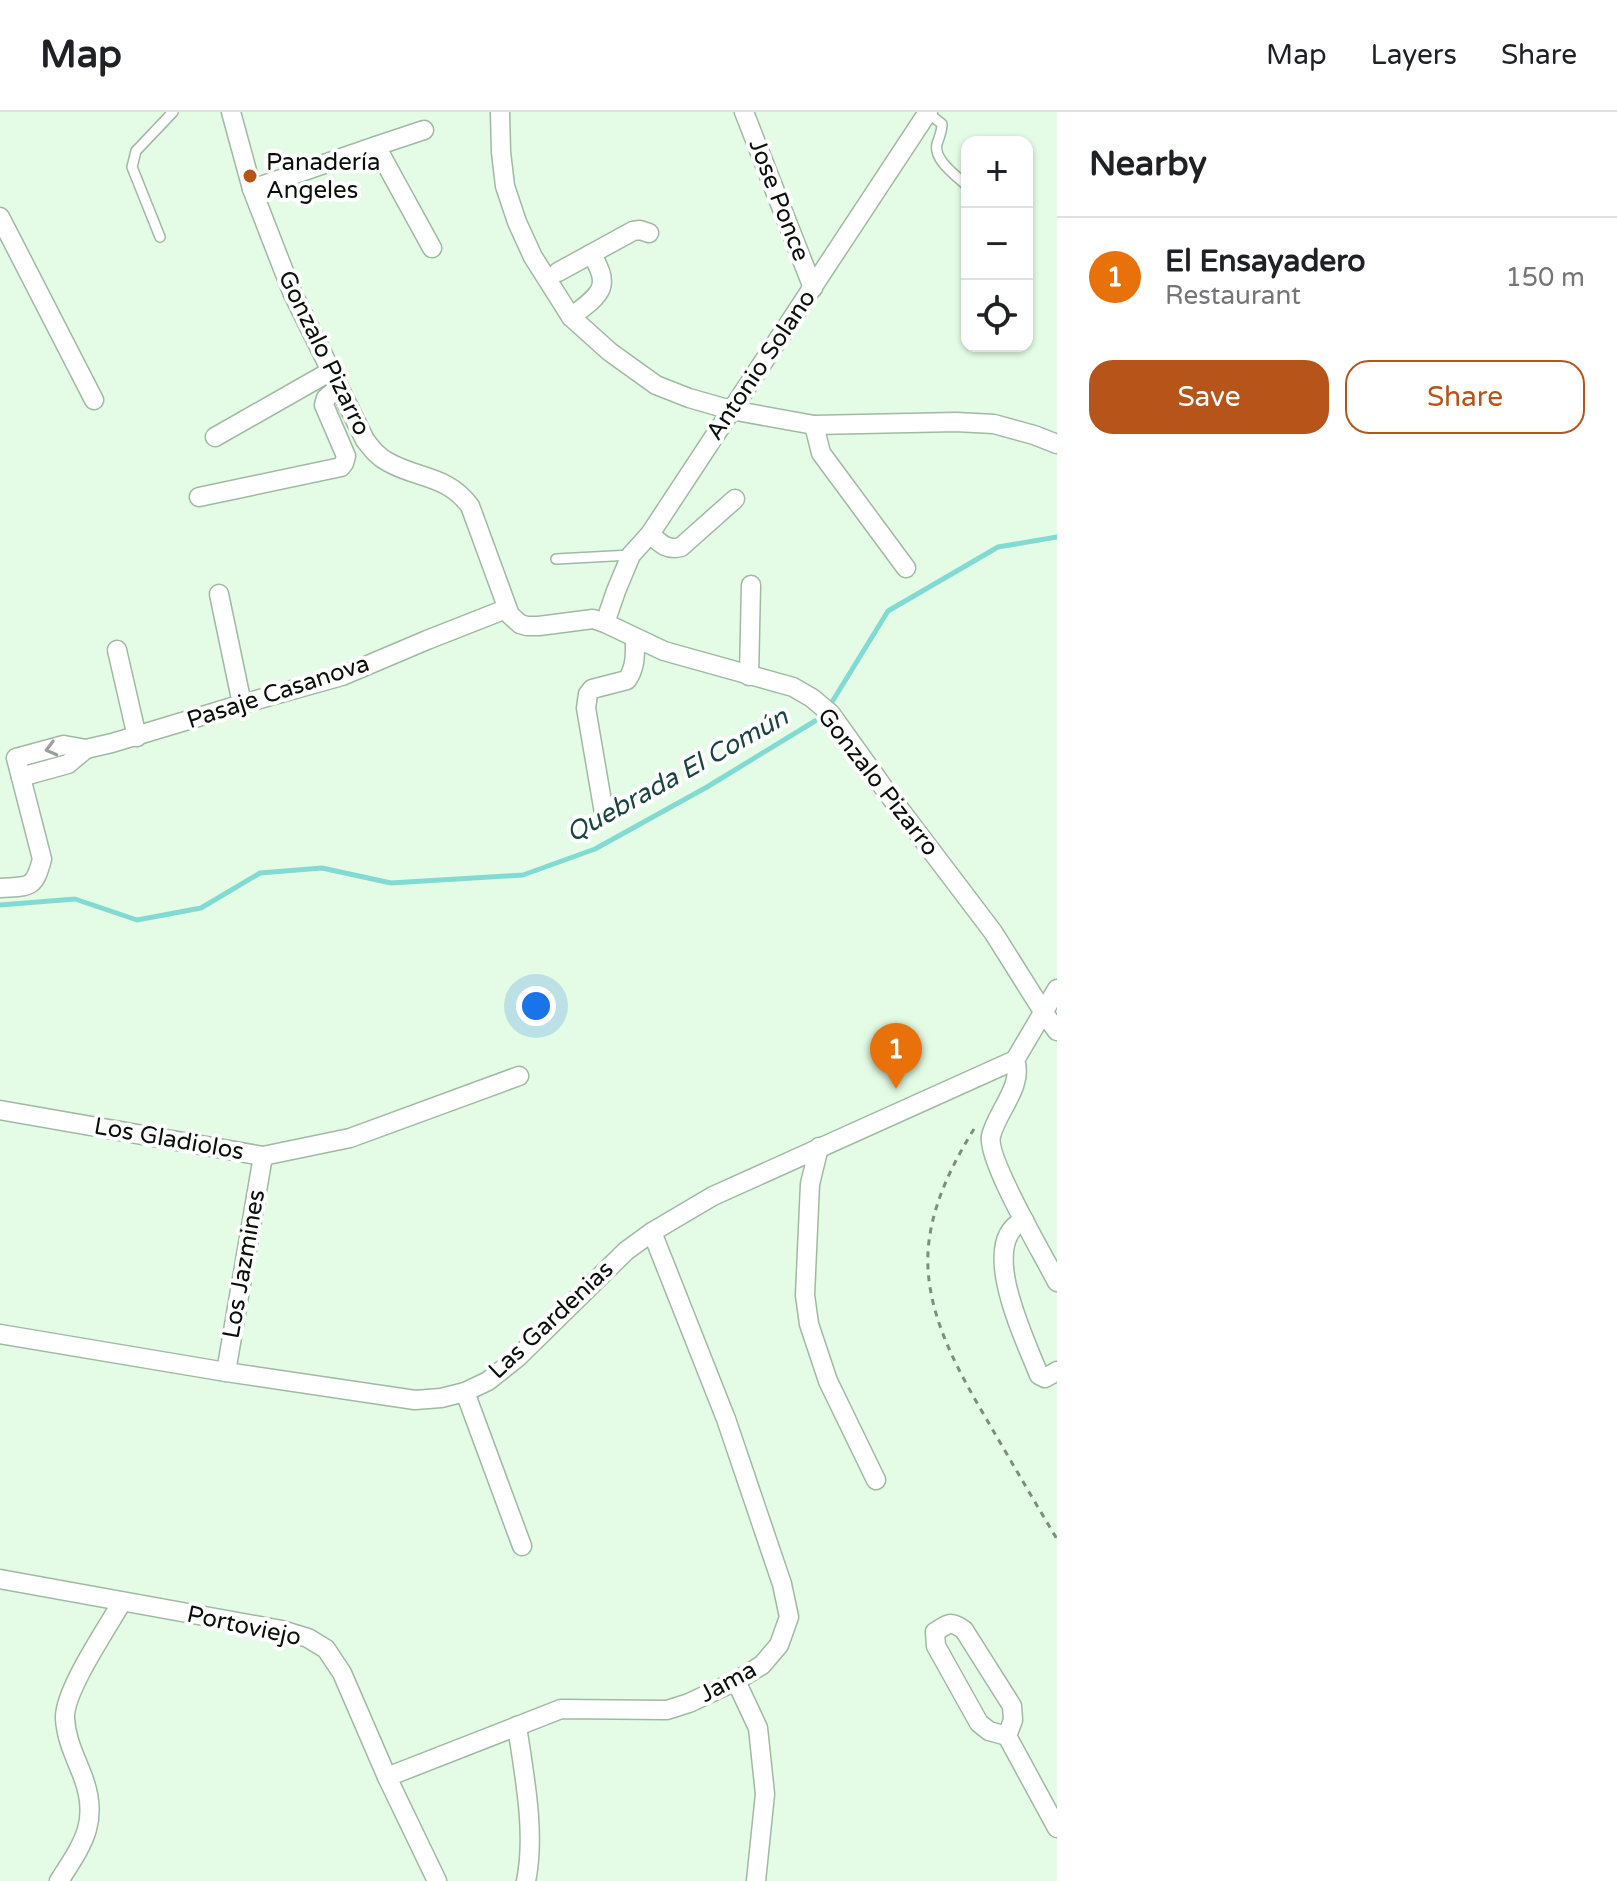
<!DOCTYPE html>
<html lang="en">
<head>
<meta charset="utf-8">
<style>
	body { margin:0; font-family:"Varela Round",sans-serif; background:#f2f2f2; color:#202124 }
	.controls { position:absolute; right:24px; top:24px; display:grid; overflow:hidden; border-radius:16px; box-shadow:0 2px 6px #0004 }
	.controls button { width:72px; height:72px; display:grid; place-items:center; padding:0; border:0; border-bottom:2px solid #e0e0e0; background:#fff; color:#202124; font:40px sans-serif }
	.you { position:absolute; left:536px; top:894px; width:28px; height:28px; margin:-20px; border:6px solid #fff; border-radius:50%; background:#1a73e8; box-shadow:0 0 0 12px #1a73e833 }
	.badge { display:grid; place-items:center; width:52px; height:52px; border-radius:50%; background:#b7541a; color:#fff; font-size:26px; font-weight:700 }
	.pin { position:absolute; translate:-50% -66px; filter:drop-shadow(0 2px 4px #0008) }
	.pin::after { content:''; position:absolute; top:42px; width:28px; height:24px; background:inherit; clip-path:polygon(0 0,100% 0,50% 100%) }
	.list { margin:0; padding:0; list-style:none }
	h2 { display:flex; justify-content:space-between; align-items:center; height:104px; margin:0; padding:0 32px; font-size:34px }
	h2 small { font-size:26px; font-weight:400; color:#757577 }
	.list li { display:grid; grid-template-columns:52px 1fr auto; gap:24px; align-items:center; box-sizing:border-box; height:120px; padding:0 32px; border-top:2px solid #e0e0e0 }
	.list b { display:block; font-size:30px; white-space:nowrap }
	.list p { margin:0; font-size:26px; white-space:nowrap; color:#757577 }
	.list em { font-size:26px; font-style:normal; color:#757577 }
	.actions { display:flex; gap:16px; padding:24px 32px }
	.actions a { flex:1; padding:18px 0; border:2px solid #b7541a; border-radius:24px; text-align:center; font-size:28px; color:#b7541a }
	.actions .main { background:#b7541a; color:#fff }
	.icon { flex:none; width:44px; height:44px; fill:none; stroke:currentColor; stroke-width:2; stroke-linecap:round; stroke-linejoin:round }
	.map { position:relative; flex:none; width:1057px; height:1769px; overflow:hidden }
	header { display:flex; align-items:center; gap:48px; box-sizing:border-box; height:112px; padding:0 40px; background:#fff; border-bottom:2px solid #e0e0e0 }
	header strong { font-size:38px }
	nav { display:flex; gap:44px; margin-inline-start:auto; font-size:28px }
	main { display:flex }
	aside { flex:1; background:#fff }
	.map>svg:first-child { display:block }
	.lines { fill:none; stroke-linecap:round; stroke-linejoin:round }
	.stream { stroke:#82dbd3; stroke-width:5 }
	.lane-casing { stroke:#a1b8a3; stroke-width:12 }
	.street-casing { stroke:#a1b8a3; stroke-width:21 }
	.path { stroke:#7d8e7e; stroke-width:3; stroke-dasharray:6 6; stroke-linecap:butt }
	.lane { stroke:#fff; stroke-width:9 }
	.street { stroke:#fff; stroke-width:18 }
	.oneway { stroke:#9c9f9d }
	.poi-dot { fill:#b7541a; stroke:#fff; stroke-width:3 }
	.labels { text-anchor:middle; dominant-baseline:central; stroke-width:8; stroke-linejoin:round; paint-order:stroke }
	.poi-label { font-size:24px; fill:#081009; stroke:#fff; text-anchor:start }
	.street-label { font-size:24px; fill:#081009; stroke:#fff }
	.water-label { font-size:26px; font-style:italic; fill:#1a4440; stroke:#fff }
</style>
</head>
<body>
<header>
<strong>Map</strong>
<nav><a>Map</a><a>Layers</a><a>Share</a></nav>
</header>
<main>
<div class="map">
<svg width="1057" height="1769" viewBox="0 0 1057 1769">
	<rect width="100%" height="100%" fill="#e4fce5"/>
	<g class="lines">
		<g class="stream">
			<polyline points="832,590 888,499 998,435 1057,425"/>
			<polyline points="0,793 75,787 137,808 201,796 260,761 322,756 391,771 523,763 595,737 707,675 815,609"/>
		</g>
		<defs>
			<g id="lane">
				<path d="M928 1 942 12C942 20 939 25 937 32 933 48 957 64 967 74"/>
				<polyline points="160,125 132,55 136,39 173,0"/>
				<polyline points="556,447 631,443"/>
			</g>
			<g id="street">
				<path d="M231 0 252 77 292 180 365 328C372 337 378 345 388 350 418 367 447 363 470 394L510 503 520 512 527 514H539L593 507 605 511 664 539 793 575 812 586 831 602 886 679 993 820 1044 901 1057 919"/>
				<polyline points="500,0 501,40 505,74 517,110 533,145 571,205 610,240 656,273 689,286 731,298 814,313 956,310 994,312 1034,323 1057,332"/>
				<polyline points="744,0 813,176"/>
				<polyline points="376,34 424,18"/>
				<polyline points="252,77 376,34 432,136"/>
				<polyline points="0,105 94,288"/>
				<polyline points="558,160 633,119 640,118 649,121"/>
				<path d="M571 205C598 184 614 176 591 142"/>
				<polyline points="814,313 821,341 906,456"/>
				<polyline points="215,325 331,259"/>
				<polyline points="199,385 341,355 344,351 346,344 324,293 326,286 339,275"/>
				<path d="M650 422C660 431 667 439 681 435L735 387"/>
				<polyline points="219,482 242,592"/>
				<polyline points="605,511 616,479 631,443 650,422 928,0"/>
				<polyline points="117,538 137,625"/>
				<polyline points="749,564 751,473"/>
				<polyline points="21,665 68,652 86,637"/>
				<path d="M604 701 586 596 588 582 592 577 627 568C636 555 635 542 635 526"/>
				<path d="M0 776C29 774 34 778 42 747L16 646 64 633 86 637 112 631 242 592 342 564 427 528 506 497"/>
				<path d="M1057 877 1015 948C1024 974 997 999 991 1024 986 1047 1044 1144 1057 1170"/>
				<polyline points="0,998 263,1044 350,1026 519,964"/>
				<polyline points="819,1035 810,1072 805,1183 809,1212 828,1269 876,1368"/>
				<path d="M1024 1108C976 1130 1026 1229 1039 1263L1045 1266 1057 1259"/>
				<polyline points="0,1222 226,1260 415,1288 441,1286 465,1280 488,1269 517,1246 626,1139 652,1120 713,1084 1015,948"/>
				<polyline points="226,1260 263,1044"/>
				<polyline points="465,1280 522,1434"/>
				<polyline points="0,1467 282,1518 308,1526 326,1537 342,1561 387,1665 437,1769"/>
				<polyline points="736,1569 758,1616 765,1682 756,1769"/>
				<path d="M517 1614C524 1662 536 1721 526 1769"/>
				<path d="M1007 1624 1013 1608 1012 1594 964 1518C950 1508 948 1512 935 1520L936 1534 979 1611 989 1619 1007 1624 1057 1716"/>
				<polyline points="387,1665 561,1597 667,1598 689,1591 736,1569 762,1553 779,1533 789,1505 782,1472 726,1307 652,1120"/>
				<path d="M59 1769C82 1733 100 1710 83 1665 76 1646 66 1628 65 1606 64 1579 107 1516 122 1490"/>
			</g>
		</defs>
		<use href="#lane" class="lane-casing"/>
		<use href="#street" class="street-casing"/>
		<path class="path" d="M974 1017C953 1051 934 1089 929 1129 920 1201 964 1268 998 1327 1018 1361 1037 1394 1057 1427"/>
		<use href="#lane" class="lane"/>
		<use href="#street" class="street"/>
	</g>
	<defs><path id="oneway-chevron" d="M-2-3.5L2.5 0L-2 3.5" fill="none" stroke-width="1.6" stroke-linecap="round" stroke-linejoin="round" transform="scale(2)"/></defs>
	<use class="oneway" href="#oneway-chevron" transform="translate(51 637) rotate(165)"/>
	<circle class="poi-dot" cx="250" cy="64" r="8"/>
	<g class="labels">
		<g class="poi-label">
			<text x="266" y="50">Panadería<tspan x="266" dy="28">Angeles</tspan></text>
		</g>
		<g class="street-label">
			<text transform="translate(779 88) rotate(69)">Jose Ponce</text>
			<text transform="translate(324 241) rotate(64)">Gonzalo Pizarro</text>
			<text transform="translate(761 253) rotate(-56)">Antonio Solano</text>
			<text transform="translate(278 580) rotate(-18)">Pasaje Casanova</text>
			<text transform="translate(878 670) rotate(52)">Gonzalo Pizarro</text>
			<text transform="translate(169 1027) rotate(10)">Los Gladiolos</text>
			<text transform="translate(244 1152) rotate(-80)">Los Jazmines</text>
			<text transform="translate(551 1208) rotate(-43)">Las Gardenias</text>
			<text transform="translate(244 1514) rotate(12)">Portoviejo</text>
			<text transform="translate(728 1570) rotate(-28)">Jama</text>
		</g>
		<g class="water-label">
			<text transform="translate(677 663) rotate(-29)">Quebrada El Común</text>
		</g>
	</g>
</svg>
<div class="controls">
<button>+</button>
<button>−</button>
<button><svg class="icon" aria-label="locate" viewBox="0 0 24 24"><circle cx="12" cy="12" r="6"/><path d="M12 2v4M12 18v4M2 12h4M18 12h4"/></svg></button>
</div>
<div class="you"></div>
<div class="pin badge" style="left:896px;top:977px;background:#e8710a">1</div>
</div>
<aside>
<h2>Nearby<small></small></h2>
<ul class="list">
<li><span class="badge" style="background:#e8710a">1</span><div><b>El Ensayadero</b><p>Restaurant</p></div><em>150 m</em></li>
</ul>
<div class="actions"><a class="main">Save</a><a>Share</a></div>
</aside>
</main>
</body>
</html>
